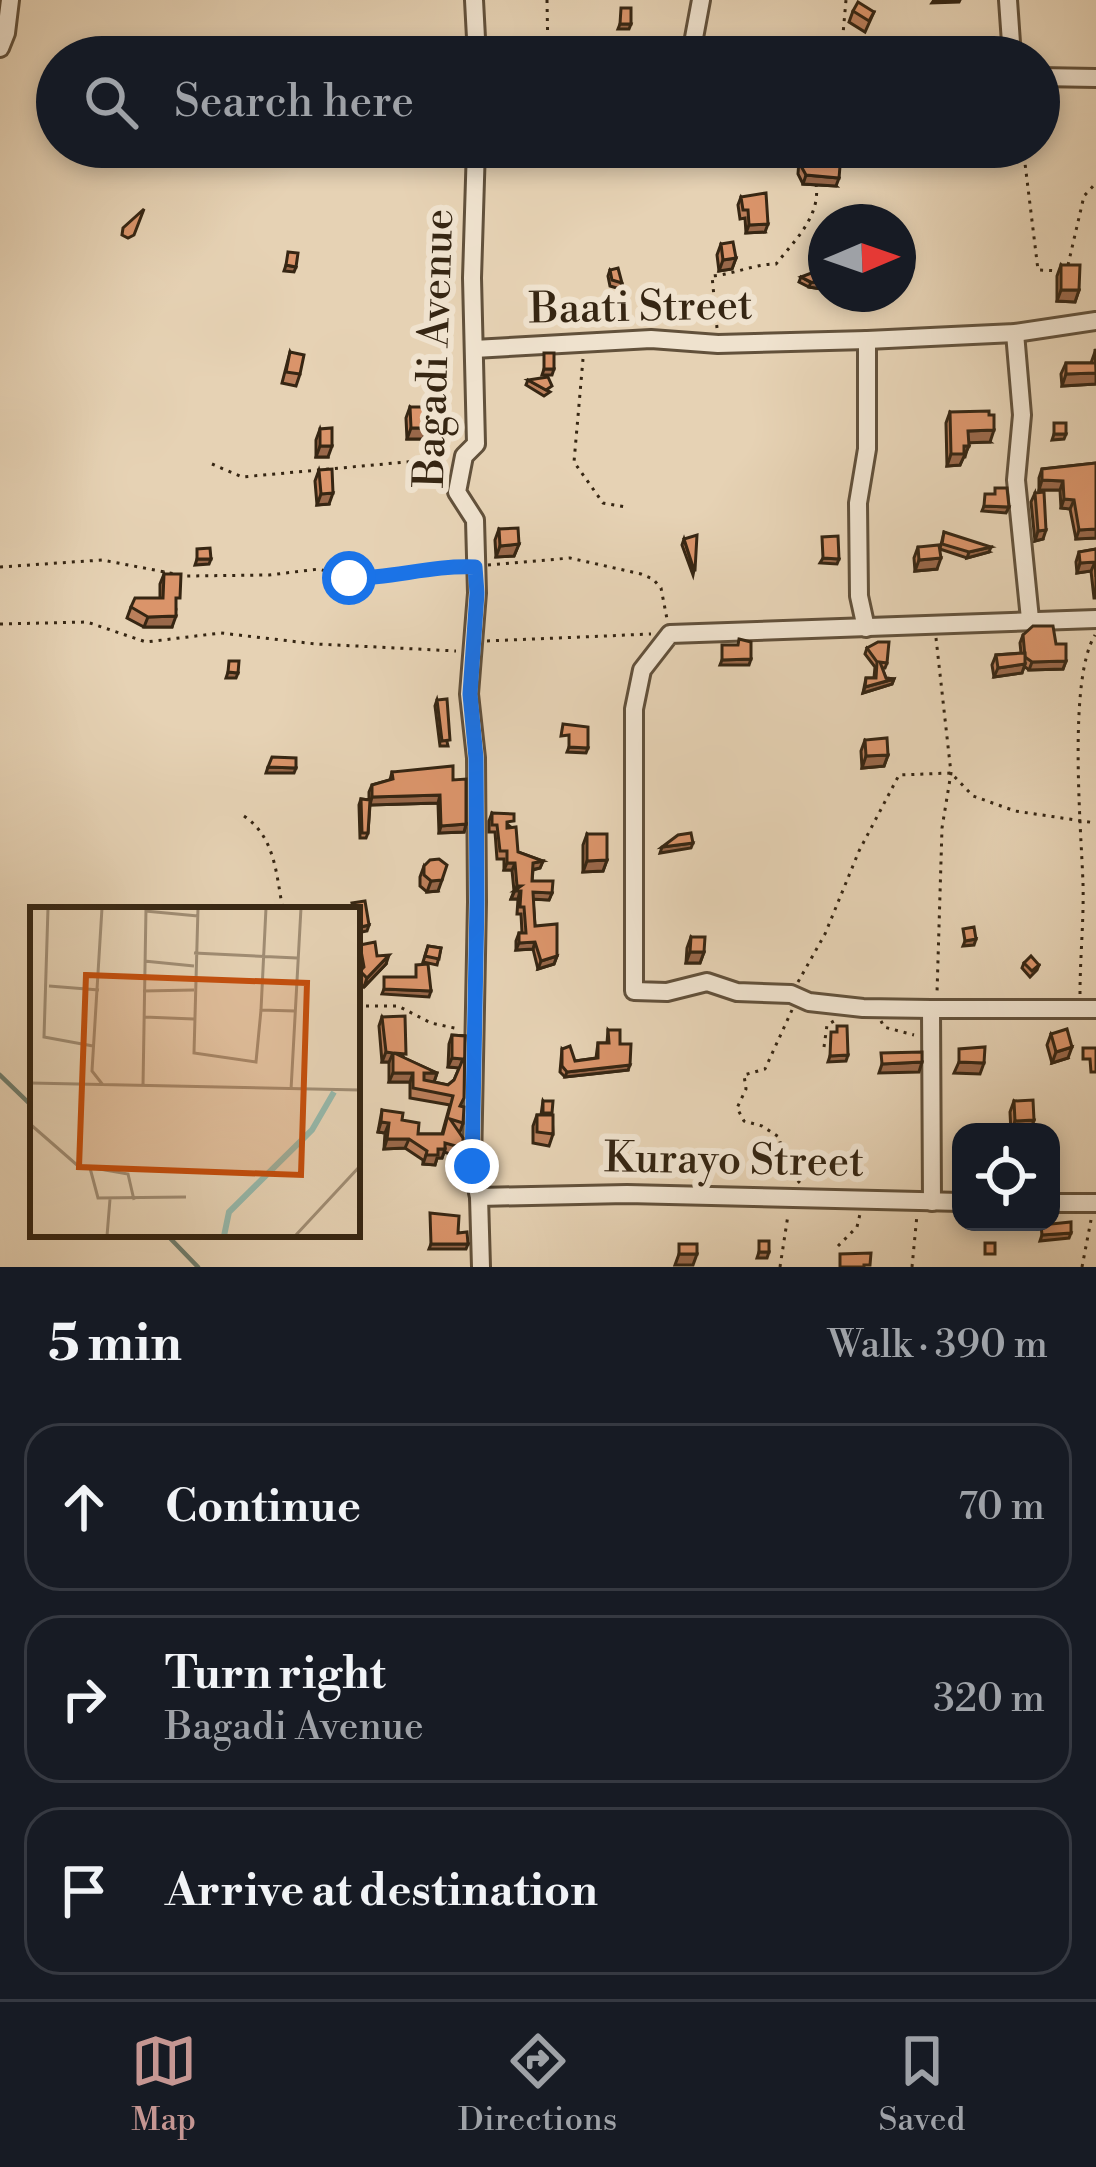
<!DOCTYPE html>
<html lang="en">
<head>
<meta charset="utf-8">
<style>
	body { margin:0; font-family:"Libre Bodoni",serif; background:#20242c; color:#f1f3f6 }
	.controls { position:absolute; right:36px; bottom:36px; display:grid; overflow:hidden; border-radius:24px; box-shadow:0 6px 18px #0003 }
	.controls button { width:108px; height:108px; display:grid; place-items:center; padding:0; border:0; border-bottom:3px solid #363941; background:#171b24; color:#f1f3f6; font:60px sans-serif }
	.compass { position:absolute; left:808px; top:204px; width:108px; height:108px; border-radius:50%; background:#171b24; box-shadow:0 6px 18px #0003; rotate:88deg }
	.stop { position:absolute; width:36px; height:36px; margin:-27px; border:9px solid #1a73e8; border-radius:50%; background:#fff }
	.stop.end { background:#1a73e8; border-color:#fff; box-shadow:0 3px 12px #0008 }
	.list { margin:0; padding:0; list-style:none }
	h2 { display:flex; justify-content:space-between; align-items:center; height:156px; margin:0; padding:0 48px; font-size:51px }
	h2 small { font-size:39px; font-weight:400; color:#9ea1a6 }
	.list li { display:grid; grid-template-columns:78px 1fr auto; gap:36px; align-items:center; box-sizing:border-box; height:168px; margin:0 24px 24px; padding:0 24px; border:3px solid #363941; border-radius:36px }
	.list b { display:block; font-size:45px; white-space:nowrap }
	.list p { margin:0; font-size:39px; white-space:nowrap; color:#9ea1a6 }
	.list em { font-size:39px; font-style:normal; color:#9ea1a6 }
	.icon { flex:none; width:66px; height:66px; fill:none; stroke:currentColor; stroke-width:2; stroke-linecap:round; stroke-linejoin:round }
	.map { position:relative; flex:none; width:1096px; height:1267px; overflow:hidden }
	.search { position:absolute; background:#171b24; box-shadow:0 6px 18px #0003; left:36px; right:36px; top:36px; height:132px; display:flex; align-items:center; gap:30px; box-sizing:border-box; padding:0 42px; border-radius:66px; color:#9ea1a6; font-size:45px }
	.sheet { height:732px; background:#171b24 }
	nav { display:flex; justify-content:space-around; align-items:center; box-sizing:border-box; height:168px; border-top:3px solid #363941; background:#171b24; font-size:33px; color:#9ea1a6 }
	nav a { display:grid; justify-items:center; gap:6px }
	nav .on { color:#c59692 }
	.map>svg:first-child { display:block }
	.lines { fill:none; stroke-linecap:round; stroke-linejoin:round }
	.stream { stroke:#707e6e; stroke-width:4.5 }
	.minor-casing { stroke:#62513b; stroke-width:22 }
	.path { stroke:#362613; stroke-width:3; stroke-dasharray:3 6; stroke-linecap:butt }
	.minor { stroke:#efe2ce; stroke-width:16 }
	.wall { fill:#bb7f5b; stroke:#362613; stroke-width:3 }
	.shaded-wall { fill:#99684a; stroke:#362613; stroke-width:3 }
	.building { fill:#da946a; stroke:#362613; stroke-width:3 }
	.route { stroke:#1a73e8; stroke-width:15 }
	.labels { text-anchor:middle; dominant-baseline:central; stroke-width:12; stroke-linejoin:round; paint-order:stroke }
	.street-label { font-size:42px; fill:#362613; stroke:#efe2ce }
	.inset-river { fill:none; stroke:#96b8aa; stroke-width:6 }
	.inset-road { fill:none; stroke:#a08d74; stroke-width:3 }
	.view { fill:#c44f0d; fill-opacity:0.15; stroke:#c44f0d; stroke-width:6 }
	.inset-edge { fill:none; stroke:#362613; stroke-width:6 }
</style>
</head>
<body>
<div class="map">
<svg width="1096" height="1267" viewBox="0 0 1096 1267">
	<rect width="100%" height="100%" fill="#e6d2b4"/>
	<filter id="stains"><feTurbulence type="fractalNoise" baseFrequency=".00167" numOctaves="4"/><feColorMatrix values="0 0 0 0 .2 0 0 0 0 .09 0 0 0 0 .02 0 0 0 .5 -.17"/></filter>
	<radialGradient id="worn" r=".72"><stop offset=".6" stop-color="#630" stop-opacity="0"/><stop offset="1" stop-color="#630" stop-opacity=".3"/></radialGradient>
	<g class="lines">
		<g class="stream">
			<polyline points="0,1075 33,1107"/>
			<polyline points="166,1234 198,1267"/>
		</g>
		<defs>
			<g id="minor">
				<polyline points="474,0 477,57"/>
				<polyline points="1008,0 1012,57"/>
				<polyline points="0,48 6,33 10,0"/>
				<polyline points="691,54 701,0"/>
				<polyline points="571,57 714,52 747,57"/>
				<polyline points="1039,77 1096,78"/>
				<polyline points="476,147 472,278 476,444 464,456 457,492 475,520 477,593 469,694 476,758 477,902 472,1166 479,1197 481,1267"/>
				<polyline points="1015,333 1022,415 1016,480 1030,619"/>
				<polyline points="474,349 651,339 718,344 867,340 1015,333 1096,321"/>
				<polyline points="866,628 859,596 858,503 867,449 867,340"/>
				<polyline points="931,1009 863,1008 809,1002 791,994 737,992 707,982 667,992 634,991 634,709 642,670 670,634 1096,619"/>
				<polyline points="479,1197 627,1194 961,1202"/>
				<polyline points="932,1202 931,1009 1096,1009"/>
				<polyline points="1051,1203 1096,1203"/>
			</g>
		</defs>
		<use href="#minor" class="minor-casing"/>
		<g class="path">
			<polyline points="547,0 548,57"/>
			<polyline points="841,57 846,0"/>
			<polyline points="1023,147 1038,270 1063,271"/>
			<polyline points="820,163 823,147"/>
			<polyline points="1068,265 1084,196 1096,183"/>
			<path d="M717 328 712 276C735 274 754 264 776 264 795 240 821 216 816 184"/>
			<polyline points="583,359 574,462 603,503 626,507"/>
			<polyline points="212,464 242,477 450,458"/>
			<polyline points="488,565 570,558 641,574 653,579 661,588 667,619"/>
			<polyline points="0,567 102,560 186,576 269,575 319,569 349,578 374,579 430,566 461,566"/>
			<polyline points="0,624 87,622 146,642 221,633 316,644 456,651"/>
			<polyline points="936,638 951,773 942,828 937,993"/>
			<polyline points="487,641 651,634"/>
			<path d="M244 816C276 838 276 875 283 910"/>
			<polyline points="798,982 825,934 859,851 899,775 951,773 973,796 1015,811 1096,823"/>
			<path d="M1080 994C1080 957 1084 920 1083 883 1081 827 1068 679 1095 635"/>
			<polyline points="357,1006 398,1006 431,1023 459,1029"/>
			<polyline points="792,1010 765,1069 744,1075 746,1089 737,1108 744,1121 762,1126 779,1137 786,1169 800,1183"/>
			<polyline points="881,1021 884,1027 914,1035"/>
			<polyline points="824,1047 827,1025 834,1021"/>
			<polyline points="838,1246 857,1227 860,1214"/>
			<polyline points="780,1267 788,1215"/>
			<polyline points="912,1267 917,1215"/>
			<polyline points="1082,1267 1091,1220"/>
		</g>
		<use href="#minor" class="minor"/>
	</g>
	<g class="wall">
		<polygon points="853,11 874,12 865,32 849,22"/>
		<polygon points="800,147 811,147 810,163 836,186 803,184 798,174"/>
		<polygon points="741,197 765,232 746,233 745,218 740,219 738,205"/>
		<polygon points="721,244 736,258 732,269 719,271 717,255"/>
		<polygon points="1061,265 1079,290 1075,302 1057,301 1057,276"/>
		<polygon points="610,270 622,283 620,289 610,286 608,276"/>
		<polygon points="801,277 822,289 809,287 799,282"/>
		<polygon points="1096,349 1096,384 1062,386 1061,374 1066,363 1091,363"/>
		<polygon points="290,352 300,374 296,386 282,383"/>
		<polygon points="528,380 550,392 544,396 526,385"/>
		<polygon points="410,407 428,428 423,439 407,439 406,418"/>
		<polygon points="950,412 990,442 969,442 965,457 963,457 960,465 947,466 946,423"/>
		<polygon points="320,429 328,457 316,457 316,440"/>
		<polygon points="1096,463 1096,538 1076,539 1070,509 1061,508 1060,490 1039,490 1039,478 1042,469"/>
		<polygon points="319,470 329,504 317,505 315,481"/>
		<polygon points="1035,493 1043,539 1035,541 1031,502"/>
		<polygon points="499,529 519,544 514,556 496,557 495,540"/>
		<polygon points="944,532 989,552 967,558 940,549 937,569 915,571 914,558 918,547 940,549"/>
		<polygon points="684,539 694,570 693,575 682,545"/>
		<polygon points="1096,549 1096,598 1094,598 1091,571 1077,573 1076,562 1079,552"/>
		<polygon points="164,574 176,609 172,627 144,627 127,618 131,607 160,598 160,584"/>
		<polygon points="1023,635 1056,644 1066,661 1063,669 1029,670 1024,666 1022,673 994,677 992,665 996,655 1021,653 1020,643"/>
		<polygon points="867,648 887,663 885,668 882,668 886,678 894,679 892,684 863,693 866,678 874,678 875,667 865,654"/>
		<polygon points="437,700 448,746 440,746 435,706"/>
		<polygon points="865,740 888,755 884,766 862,768 861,751"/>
		<polygon points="392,772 453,780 466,824 464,832 439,833 438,803 370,805 368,833 366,838 360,838 359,805 361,799 369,800 369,792 372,785 390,780"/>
		<polygon points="492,813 512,828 518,852 543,861 540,868 533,870 532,881 552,893 549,900 533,899 535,926 557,956 554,964 538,969 533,949 516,950 516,941 519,933 522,933 521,914 517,914 518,899 511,899 514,891 512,870 504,870 504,859 497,859 495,832 489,832 489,821"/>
		<polygon points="587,834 607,860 603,871 583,872 583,845"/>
		<polygon points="424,866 438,891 427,892 420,886 420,877"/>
		<polygon points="691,937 704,952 700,963 686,963 687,948"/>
		<polygon points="360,945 386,964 364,987 357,980 360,971 357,953"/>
		<polygon points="428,946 441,948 437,965 423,962"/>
		<polygon points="1024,963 1039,965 1037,970 1030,977 1022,968"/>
		<polygon points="382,1017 404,1058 437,1073 434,1082 448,1085 454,1080 459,1068 448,1067 449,1044 452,1035 465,1036 460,1106 463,1123 460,1132 458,1131 463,1148 459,1157 444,1152 442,1158 437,1158 435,1165 423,1164 423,1160 405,1148 384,1149 385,1133 378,1132 382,1110 402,1120 418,1134 442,1134 450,1105 410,1098 410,1082 389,1082 389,1062 382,1062 379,1026"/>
		<polygon points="608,1030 620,1044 628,1070 565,1077 560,1072 562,1049 575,1061 596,1058 598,1043 607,1043"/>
		<polygon points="1051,1034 1068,1058 1052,1063 1047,1045"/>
		<polygon points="543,1101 552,1115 553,1134 549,1146 533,1143 533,1126 537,1115 541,1115"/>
		<polygon points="1014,1101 1034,1120 1030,1131 1011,1132 1010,1112"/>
	</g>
	<g class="shaded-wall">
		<polygon points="934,0 960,0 959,2 932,3"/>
		<polygon points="620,24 631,24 629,29 618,29"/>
		<polygon points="806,175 839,178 836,186 803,184"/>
		<polygon points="768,224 765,232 746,233 749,225"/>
		<polygon points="736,258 732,269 719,271 723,260"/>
		<polygon points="286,265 296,267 294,272 284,271"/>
		<polygon points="811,282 824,283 822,289 809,287"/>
		<polygon points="1061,290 1079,290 1075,302 1057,301"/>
		<polygon points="544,369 554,369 552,375 542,375"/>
		<polygon points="1096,373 1096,384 1062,386 1066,374"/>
		<polygon points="411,428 428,428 423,439 407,439"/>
		<polygon points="994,430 990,442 964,443 968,431"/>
		<polygon points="1054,434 1066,434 1064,439 1052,440"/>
		<polygon points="320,446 332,446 328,457 316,457"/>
		<polygon points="964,446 969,446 960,465 947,466 951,454"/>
		<polygon points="1042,480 1063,481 1060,490 1039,490"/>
		<polygon points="333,493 329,504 317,505 321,494"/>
		<polygon points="1064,499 1074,500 1070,509 1061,508"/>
		<polygon points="984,506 1009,507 1006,513 982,511"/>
		<polygon points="1096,529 1096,538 1076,539 1079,530"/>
		<polygon points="1046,530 1043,539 1035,541 1038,531"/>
		<polygon points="519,544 514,556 496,557 500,546"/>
		<polygon points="991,547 989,552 967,558 969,552"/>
		<polygon points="823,558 839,559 837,564 820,563"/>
		<polygon points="941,558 937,569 915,571 919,560"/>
		<polygon points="197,559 211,559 209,564 195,565"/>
		<polygon points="1095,562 1091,571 1077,573 1080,563"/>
		<polygon points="176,616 172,627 144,627 148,617"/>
		<polygon points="751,659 749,665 720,665 722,660"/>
		<polygon points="1066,661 1063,669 1029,670 1032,662"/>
		<polygon points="1025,664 1022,673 994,677 998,668"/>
		<polygon points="228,672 238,673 236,678 226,678"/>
		<polygon points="894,679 892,684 863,693 865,687"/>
		<polygon points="569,747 588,748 586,753 567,752"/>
		<polygon points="888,755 884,766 862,768 866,756"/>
		<polygon points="268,767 296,768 294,773 266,773"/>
		<polygon points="440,795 438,803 370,805 372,797"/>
		<polygon points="466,824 464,832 439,833 441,826"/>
		<polygon points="693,843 691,848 660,853 662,847"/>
		<polygon points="607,860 603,871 583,872 587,861"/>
		<polygon points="543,861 540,868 530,870 533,863"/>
		<polygon points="507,863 515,863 512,870 504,870"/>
		<polygon points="442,880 438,891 427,892 431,881"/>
		<polygon points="517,886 521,886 518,899 511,899"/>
		<polygon points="533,892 552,893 549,900 530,899"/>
		<polygon points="369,925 367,931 357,933 357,928"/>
		<polygon points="976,939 974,945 963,946 965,941"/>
		<polygon points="535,942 533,949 516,950 519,943"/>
		<polygon points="690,952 704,952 700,963 686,963"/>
		<polygon points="389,955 386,964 364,987 367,978"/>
		<polygon points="557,956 554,964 538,969 541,961"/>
		<polygon points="384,989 431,991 429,997 382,994"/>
		<polygon points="1072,1047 1068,1058 1052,1063 1056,1052"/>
		<polygon points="386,1052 393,1053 389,1062 382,1062"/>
		<polygon points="848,1055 846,1061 828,1062 830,1056"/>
		<polygon points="452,1058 463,1059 460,1068 448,1067"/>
		<polygon points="922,1062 919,1072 879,1073 882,1064"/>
		<polygon points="959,1062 984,1063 980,1074 954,1073"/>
		<polygon points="630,1065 628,1070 565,1077 567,1072"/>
		<polygon points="393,1073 413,1073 410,1082 389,1082"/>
		<polygon points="424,1073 437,1073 434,1082 421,1082"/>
		<polygon points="1034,1120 1030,1131 1011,1132 1015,1121"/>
		<polygon points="381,1122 389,1123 385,1133 378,1132"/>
		<polygon points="387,1139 409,1139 405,1148 384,1149"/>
		<polygon points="438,1149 445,1149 442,1158 437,1158 435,1165 423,1164 426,1155"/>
		<polygon points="1071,1233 1069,1238 1040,1241 1042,1235"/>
		<polygon points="431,1244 468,1244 466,1249 429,1249"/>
		<polygon points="759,1252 769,1252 767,1258 757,1258"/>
		<polygon points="679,1254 697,1254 693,1265 675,1265"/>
	</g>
	<g class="building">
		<polygon points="858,2 874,12 869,21 853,11"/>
		<polygon points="621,8 631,8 631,24 620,24"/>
		<polygon points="801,147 811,147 810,163 840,166 839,178 806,175 801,166"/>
		<polygon points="766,193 768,224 749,225 748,210 743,210 741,197"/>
		<polygon points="144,209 134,235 128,238 122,235 123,228"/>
		<polygon points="733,242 736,258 723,260 721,244"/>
		<polygon points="288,252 298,253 296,267 286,265"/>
		<polygon points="1061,265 1080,265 1079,290 1061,290"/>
		<polygon points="618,268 622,283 612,280 610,270"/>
		<polygon points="814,272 824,283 811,282 801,277"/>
		<polygon points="1095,349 1096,373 1066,374 1066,363 1096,363"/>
		<polygon points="290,352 304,355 300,374 286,372"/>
		<rect x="544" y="353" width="10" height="16"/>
		<polygon points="548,377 552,386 546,390 528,380"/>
		<polygon points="410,407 428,407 428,428 411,428"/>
		<polygon points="989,411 989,415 994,415 994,430 968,431 969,446 964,446 964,454 951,454 950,412"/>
		<rect x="1054" y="423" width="12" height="11"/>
		<polygon points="332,428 332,446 320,446 320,429"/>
		<polygon points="1096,463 1096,529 1079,530 1074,500 1064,499 1063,481 1042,480 1042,469"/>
		<polygon points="332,469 333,493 321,494 319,470"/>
		<polygon points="995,488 1007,488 1009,507 984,506 985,494 995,494"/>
		<polygon points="1044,492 1046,530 1038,531 1035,493"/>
		<polygon points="518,528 519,544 500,546 499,529"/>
		<polygon points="944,532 991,547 969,552 942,544"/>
		<polygon points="697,535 695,570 694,570 684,539"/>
		<polygon points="838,536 839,559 823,558 822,537"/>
		<polygon points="939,545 941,558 919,560 918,547"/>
		<polygon points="210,548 211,559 197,559 197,549"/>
		<polygon points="1096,549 1096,577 1095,562 1080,563 1079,552"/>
		<polygon points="164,574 181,574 180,598 176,598 176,616 148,617 131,607 135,598 163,598"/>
		<polygon points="1033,626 1053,626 1056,644 1066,644 1066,661 1032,662 1025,657 1023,635"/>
		<polygon points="739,639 751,642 751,659 722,660 722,645 738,645"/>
		<polygon points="878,642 889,642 887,663 880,662 886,678 894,679 865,687 866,678 876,678 877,662 867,648"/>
		<polygon points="1025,653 1025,664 998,668 996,655"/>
		<polygon points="229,661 239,661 238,673 228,672"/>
		<polygon points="447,699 450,740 442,741 437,700"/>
		<polygon points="563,724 588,727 588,748 569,747 569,735 561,736"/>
		<polygon points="887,738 888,755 866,756 865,740"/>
		<polygon points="272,757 296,758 296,768 268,767"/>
		<polygon points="453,766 453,780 466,779 466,824 441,826 440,795 372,797 372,785 393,779 392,772"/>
		<polygon points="361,799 370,800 368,833 362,833"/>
		<polygon points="492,813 514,814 514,821 507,822 507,828 516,827 518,852 543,861 533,863 532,881 553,881 552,893 533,892 535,926 557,924 557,956 541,961 535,942 519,943 519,933 526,933 524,907 520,907 521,891 514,891 521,886 517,886 515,863 507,863 507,851 500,851 497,825 492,825"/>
		<polygon points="691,833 693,843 662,847 678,835"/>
		<polygon points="587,834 607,834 607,860 587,861"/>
		<polygon points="439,859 447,865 442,880 431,881 424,875 424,866 430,860"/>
		<polygon points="365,901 369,925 357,928 357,910 354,910 352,903"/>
		<polygon points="974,927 976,939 965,941 963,929"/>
		<polygon points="691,937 705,937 704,952 690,952"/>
		<polygon points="375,942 377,956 389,955 367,978 360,971 364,967 360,945"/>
		<polygon points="428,946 441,948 439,959 425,956"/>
		<polygon points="1031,956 1039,965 1032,971 1024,963"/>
		<polygon points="428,964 431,991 384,989 384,977 416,977 416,965"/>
		<polygon points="405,1016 406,1054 394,1053 437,1073 424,1073 424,1080 448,1085 454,1080 463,1059 452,1058 452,1035 465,1036 464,1098 460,1106 464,1107 463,1123 450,1119 463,1138 463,1148 445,1143 445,1149 438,1149 438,1155 426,1155 427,1151 409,1139 387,1139 389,1123 381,1122 382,1110 403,1113 402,1120 419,1123 418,1134 443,1134 453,1096 413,1088 413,1073 393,1073 393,1053 386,1052 382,1017"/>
		<polygon points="837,1026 847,1026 848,1055 830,1056 831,1032 837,1032"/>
		<polygon points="1067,1029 1072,1047 1056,1052 1051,1034"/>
		<polygon points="608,1030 620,1030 620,1044 631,1044 630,1065 567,1072 562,1066 562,1049 570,1046 575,1061 598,1058 598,1043 609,1043"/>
		<polygon points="985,1047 984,1063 959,1062 959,1049"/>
		<polygon points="1083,1048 1096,1048 1096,1072 1091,1072 1090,1059 1083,1059"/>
		<polygon points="922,1052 922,1062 882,1064 881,1053"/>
		<polygon points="1033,1100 1034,1120 1015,1121 1014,1101"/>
		<polygon points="543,1101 553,1101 552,1113 543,1113"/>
		<polygon points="537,1115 553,1115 553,1134 537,1132"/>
		<polygon points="430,1213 459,1216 458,1233 467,1232 468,1244 431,1244"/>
		<polygon points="1071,1222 1071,1233 1042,1235 1041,1225"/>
		<rect x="759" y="1241" width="10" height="11"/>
		<rect x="985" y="1243" width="10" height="11"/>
		<rect x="679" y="1244" width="18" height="10"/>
		<polygon points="871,1253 870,1265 864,1265 864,1267 840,1267 840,1254"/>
	</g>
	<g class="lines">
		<path class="route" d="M349 578C391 579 430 565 475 567L477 593 470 694 476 758 477 902 472 1166"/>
	</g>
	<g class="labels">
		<g class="street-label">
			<text transform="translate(641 308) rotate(-1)">Baati Street</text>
			<text transform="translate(435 348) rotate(-88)">Bagadi Avenue</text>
			<text transform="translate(734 1161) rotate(1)">Kurayo Street</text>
		</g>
	</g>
	<g transform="translate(30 907)">
		<rect width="330" height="330" fill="#e6d2b4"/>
		<path class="inset-river" d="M194 329 199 305 282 223 304 185"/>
		<path class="inset-road" d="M18 1 14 130 63 139M72 1 62 164 73 178M168 1 164 146 226 155 231 103M236 1 231 103 265 104M115 4 168 9M164 46 267 51M114 54 164 59M19 79 69 83M113 84 164 83M114 110 164 112M0 176 330 183M113 179 116 1M261 183 271 1M0 217 47 258 98 267 104 293M60 261 68 291 156 290M77 329 80 292M265 329 330 259"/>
		<path class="view" d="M56 68 277 76 271 268 49 260Z"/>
		<rect width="330" height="330" class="inset-edge"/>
	</g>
	<rect width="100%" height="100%" filter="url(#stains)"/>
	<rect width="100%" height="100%" fill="url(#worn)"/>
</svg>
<div class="controls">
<button><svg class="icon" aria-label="locate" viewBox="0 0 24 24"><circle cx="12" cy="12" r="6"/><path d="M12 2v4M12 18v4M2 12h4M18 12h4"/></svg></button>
</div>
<svg class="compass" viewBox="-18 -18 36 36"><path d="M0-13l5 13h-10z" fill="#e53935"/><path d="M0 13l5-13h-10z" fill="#9ea1a6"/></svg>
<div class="stop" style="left:349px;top:578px"></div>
<div class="stop end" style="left:472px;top:1166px"></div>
<div class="search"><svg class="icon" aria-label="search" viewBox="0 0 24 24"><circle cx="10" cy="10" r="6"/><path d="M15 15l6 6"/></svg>Search here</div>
</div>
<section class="sheet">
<h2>5 min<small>Walk · 390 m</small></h2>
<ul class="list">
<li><svg class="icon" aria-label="ahead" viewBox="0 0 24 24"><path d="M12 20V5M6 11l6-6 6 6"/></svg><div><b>Continue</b></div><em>70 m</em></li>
<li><svg class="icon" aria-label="right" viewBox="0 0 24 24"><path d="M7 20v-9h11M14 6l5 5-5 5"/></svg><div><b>Turn right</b><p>Bagadi Avenue</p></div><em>320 m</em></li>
<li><svg class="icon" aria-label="arrive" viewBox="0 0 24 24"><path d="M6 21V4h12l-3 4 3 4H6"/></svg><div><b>Arrive at destination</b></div></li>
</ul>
</section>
<nav>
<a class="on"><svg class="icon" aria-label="map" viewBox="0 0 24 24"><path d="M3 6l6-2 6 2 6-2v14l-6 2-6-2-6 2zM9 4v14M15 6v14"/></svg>Map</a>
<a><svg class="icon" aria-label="directions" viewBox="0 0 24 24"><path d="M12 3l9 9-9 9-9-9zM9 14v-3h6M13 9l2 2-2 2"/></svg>Directions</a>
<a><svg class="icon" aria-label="saved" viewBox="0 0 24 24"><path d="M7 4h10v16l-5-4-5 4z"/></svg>Saved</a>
</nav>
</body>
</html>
